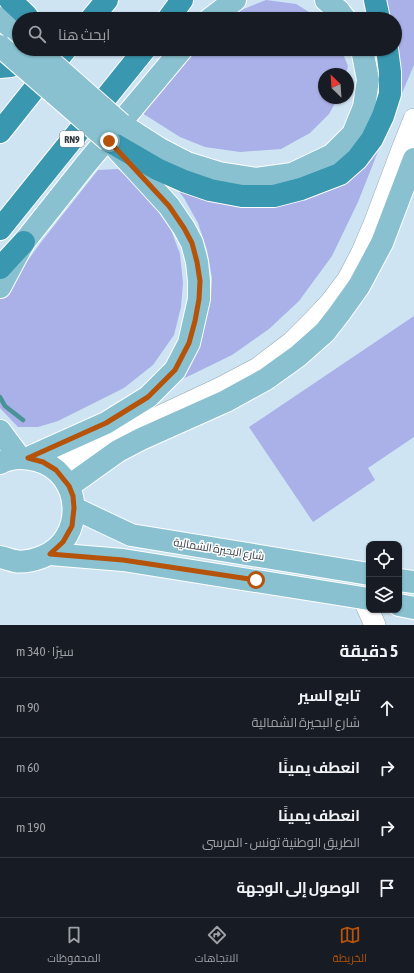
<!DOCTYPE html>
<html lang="ar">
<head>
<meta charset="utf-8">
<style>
	body { margin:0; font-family:"Asap Condensed",Cairo,sans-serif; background:#20242c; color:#f1f3f6; direction:rtl }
	.controls { position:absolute; right:12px; bottom:12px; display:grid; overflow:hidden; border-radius:8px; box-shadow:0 1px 3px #0004 }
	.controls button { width:36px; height:36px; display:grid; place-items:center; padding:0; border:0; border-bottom:1px solid #363941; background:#171b24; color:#f1f3f6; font:20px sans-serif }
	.compass { position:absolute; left:318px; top:68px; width:36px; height:36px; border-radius:50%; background:#171b24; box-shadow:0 1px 3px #0004; rotate:335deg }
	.stop { position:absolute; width:12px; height:12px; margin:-9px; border:3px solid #b45309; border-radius:50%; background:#fff }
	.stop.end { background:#b45309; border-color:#fff; box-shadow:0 1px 4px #0008 }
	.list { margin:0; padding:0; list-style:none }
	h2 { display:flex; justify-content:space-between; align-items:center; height:52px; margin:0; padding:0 16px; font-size:17px }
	h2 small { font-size:13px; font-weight:400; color:#9ea1a6 }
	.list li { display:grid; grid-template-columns:26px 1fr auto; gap:12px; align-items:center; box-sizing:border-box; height:60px; padding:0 16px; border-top:1px solid #363941 }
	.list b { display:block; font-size:15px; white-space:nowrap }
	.list p { margin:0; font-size:13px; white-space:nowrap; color:#9ea1a6 }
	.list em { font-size:13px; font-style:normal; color:#9ea1a6 }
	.icon { flex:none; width:22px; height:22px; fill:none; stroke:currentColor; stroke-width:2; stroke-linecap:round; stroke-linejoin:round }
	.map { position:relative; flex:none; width:414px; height:625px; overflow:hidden; direction:ltr }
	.search { position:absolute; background:#171b24; box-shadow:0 1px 3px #0004; left:12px; right:12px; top:12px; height:44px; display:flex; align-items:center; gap:10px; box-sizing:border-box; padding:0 14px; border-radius:22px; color:#9ea1a6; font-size:15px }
	.sheet { height:292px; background:#171b24 }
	nav { display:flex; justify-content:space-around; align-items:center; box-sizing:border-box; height:56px; border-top:1px solid #363941; background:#171b24; font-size:11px; color:#9ea1a6 }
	nav a { display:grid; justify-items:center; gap:2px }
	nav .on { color:#b45309 }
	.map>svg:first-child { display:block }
	.green { fill:#a9b1e8 }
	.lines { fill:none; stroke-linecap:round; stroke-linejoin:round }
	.stream { stroke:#489298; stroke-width:4.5 }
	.minor-casing { stroke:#90a5b3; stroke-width:22 }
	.major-casing { stroke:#fff; stroke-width:24 }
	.highway-casing { stroke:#fff; stroke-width:24 }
	.minor { stroke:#fff; stroke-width:21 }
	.major { stroke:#89c1d0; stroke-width:22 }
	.highway { stroke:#3a97b0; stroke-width:22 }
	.major-bridge-casing { stroke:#fff; stroke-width:24; stroke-linecap:butt }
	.major-bridge { stroke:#89c1d0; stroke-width:22 }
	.route { stroke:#b45309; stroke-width:5 }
	.labels { text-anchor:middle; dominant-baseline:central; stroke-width:3; stroke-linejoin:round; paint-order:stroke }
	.shield { fill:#fff; stroke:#70767a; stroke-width:1 }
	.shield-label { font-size:10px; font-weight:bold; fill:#323b41 }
	.street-label { font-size:11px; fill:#323b41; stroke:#fff }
</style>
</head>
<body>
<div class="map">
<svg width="414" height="625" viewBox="0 0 414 625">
	<rect width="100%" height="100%" fill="#cee4f3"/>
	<g class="green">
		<polygon points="266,0 296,4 314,15 318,19 225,19 229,15"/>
		<polygon points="382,0 414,0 414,65 390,121 358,202 332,256 299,301 269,329 232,355 191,375 162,388 194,352 202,337 211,297 212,278 207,250 198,223 184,198 167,177 204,193 370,146 395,49 395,19 386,19"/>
		<polygon points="194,49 341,49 348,66 346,74 324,74 324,98 338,98 329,114 310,133 281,149 240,152 205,147 180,137 142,113 175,70"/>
		<polygon points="118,169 147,195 171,230 180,254 183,283 181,307 174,335 153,365 124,388 58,421 38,427 18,427 0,408 0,292 17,275 42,241 98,170"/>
		<polygon points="414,316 414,437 368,468 375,480 313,522 249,427"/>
	</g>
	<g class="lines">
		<polyline class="stream" points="0,397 5,406 23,420"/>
		<defs>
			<g id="minor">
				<polyline points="56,471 86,453 130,430 220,388 258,368 292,342 312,322 330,303 348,279 362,252 374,224 401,152 414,119"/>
				<polyline points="363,598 375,625"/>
			</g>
			<g id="major">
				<polyline points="326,0 339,11 345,19"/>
				<polyline points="0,18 19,34"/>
				<polyline points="210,19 235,0"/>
				<polyline points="121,124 160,149 187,163 219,173 256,179 292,174 332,155 353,134 364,107 368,80 362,49"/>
				<polyline points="0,287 24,242 86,164 182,49"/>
				<polyline points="0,431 20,458"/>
				<polyline points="28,458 106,423 148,397 175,370 189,343 199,299 199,281 197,262 192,243 184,228 169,206 115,147"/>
				<path d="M0 463C11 457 24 457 36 460 83 472 87 539 42 557 34 560 24 563 15 561 10 560 5 558 0 557"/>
				<polyline points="69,486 118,451 141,439 226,401 266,379 298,356 325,332 339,314 359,286 382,243 414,159"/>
				<polyline points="74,508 131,535 369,574"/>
				<polyline points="50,554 123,560 338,594 369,599"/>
				<polyline points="399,580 414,582"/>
				<polyline points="399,605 414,608"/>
			</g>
			<g id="highway">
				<polyline points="10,0 26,15 29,19"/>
				<polyline points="375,0 379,19"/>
				<polyline points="91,19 107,0"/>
				<polyline points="168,19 182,0"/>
				<polyline points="0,67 11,66 25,56 30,49"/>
				<polyline points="0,132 66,49"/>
				<polyline points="109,141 157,169 184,181 210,190 242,196 274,196 301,189 340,174 357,159 372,139 383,116 390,94 390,72 387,49"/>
				<polyline points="0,229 145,49"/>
				<polyline points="0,268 24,242"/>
			</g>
		</defs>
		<use href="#minor" class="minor-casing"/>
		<use href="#major" class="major-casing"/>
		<use href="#highway" class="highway-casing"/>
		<use href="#minor" class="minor"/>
		<use href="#major" class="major"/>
		<use href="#highway" class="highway"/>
		<defs>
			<g id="major-bridge">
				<polyline points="0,46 109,141"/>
				<polyline points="36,49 121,124"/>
			</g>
		</defs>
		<use href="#major-bridge" class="major-bridge-casing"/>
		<use href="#major-bridge" class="major-bridge"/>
	</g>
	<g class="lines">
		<polyline class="route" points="109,141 169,206 184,228 192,243 197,262 200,281 199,299 195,321 189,343 175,370 148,397 106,423 28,458 43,462 56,470 69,486 73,496 74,508 72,526 63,542 50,554 123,560 256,580"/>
	</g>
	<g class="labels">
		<rect class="shield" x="60" y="131" width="24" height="16" rx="3"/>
		<g class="shield-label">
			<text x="72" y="139">RN9</text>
		</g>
		<g class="street-label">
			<text transform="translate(219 549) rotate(9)">شارع البحيرة الشمالية</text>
		</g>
	</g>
</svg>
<div class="controls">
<button><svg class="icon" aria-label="locate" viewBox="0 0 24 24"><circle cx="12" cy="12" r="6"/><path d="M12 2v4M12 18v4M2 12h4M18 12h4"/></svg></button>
<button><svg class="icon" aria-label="layers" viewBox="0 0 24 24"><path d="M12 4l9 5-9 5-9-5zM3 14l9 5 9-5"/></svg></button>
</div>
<svg class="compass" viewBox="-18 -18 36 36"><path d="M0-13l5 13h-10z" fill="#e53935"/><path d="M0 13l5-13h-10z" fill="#9ea1a6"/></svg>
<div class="stop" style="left:256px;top:580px"></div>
<div class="stop end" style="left:109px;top:141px"></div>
<div class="search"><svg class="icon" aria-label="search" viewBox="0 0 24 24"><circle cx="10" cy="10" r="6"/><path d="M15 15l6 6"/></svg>ابحث هنا</div>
</div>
<section class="sheet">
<h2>5 دقيقة<small>سيرًا · 340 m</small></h2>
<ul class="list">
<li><svg class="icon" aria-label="ahead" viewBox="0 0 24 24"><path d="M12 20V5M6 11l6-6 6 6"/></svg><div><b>تابع السير</b><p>شارع البحيرة الشمالية</p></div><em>90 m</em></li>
<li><svg class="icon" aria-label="right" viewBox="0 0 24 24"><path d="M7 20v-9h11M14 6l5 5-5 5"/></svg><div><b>انعطف يمينًا</b></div><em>60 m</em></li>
<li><svg class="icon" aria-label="right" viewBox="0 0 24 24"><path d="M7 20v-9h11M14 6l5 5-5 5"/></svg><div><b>انعطف يمينًا</b><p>الطريق الوطنية تونس - المرسى</p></div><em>190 m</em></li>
<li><svg class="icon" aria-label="arrive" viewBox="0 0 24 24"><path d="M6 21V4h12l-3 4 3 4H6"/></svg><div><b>الوصول إلى الوجهة</b></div></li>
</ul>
</section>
<nav>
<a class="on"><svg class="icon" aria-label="map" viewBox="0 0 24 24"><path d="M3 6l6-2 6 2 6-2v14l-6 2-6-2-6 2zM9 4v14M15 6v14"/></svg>الخريطة</a>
<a><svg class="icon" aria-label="directions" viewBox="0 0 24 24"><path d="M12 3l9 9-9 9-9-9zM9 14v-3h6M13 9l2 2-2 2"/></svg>الاتجاهات</a>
<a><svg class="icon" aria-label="saved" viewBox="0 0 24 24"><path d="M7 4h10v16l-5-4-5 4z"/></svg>المحفوظات</a>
</nav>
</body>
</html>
